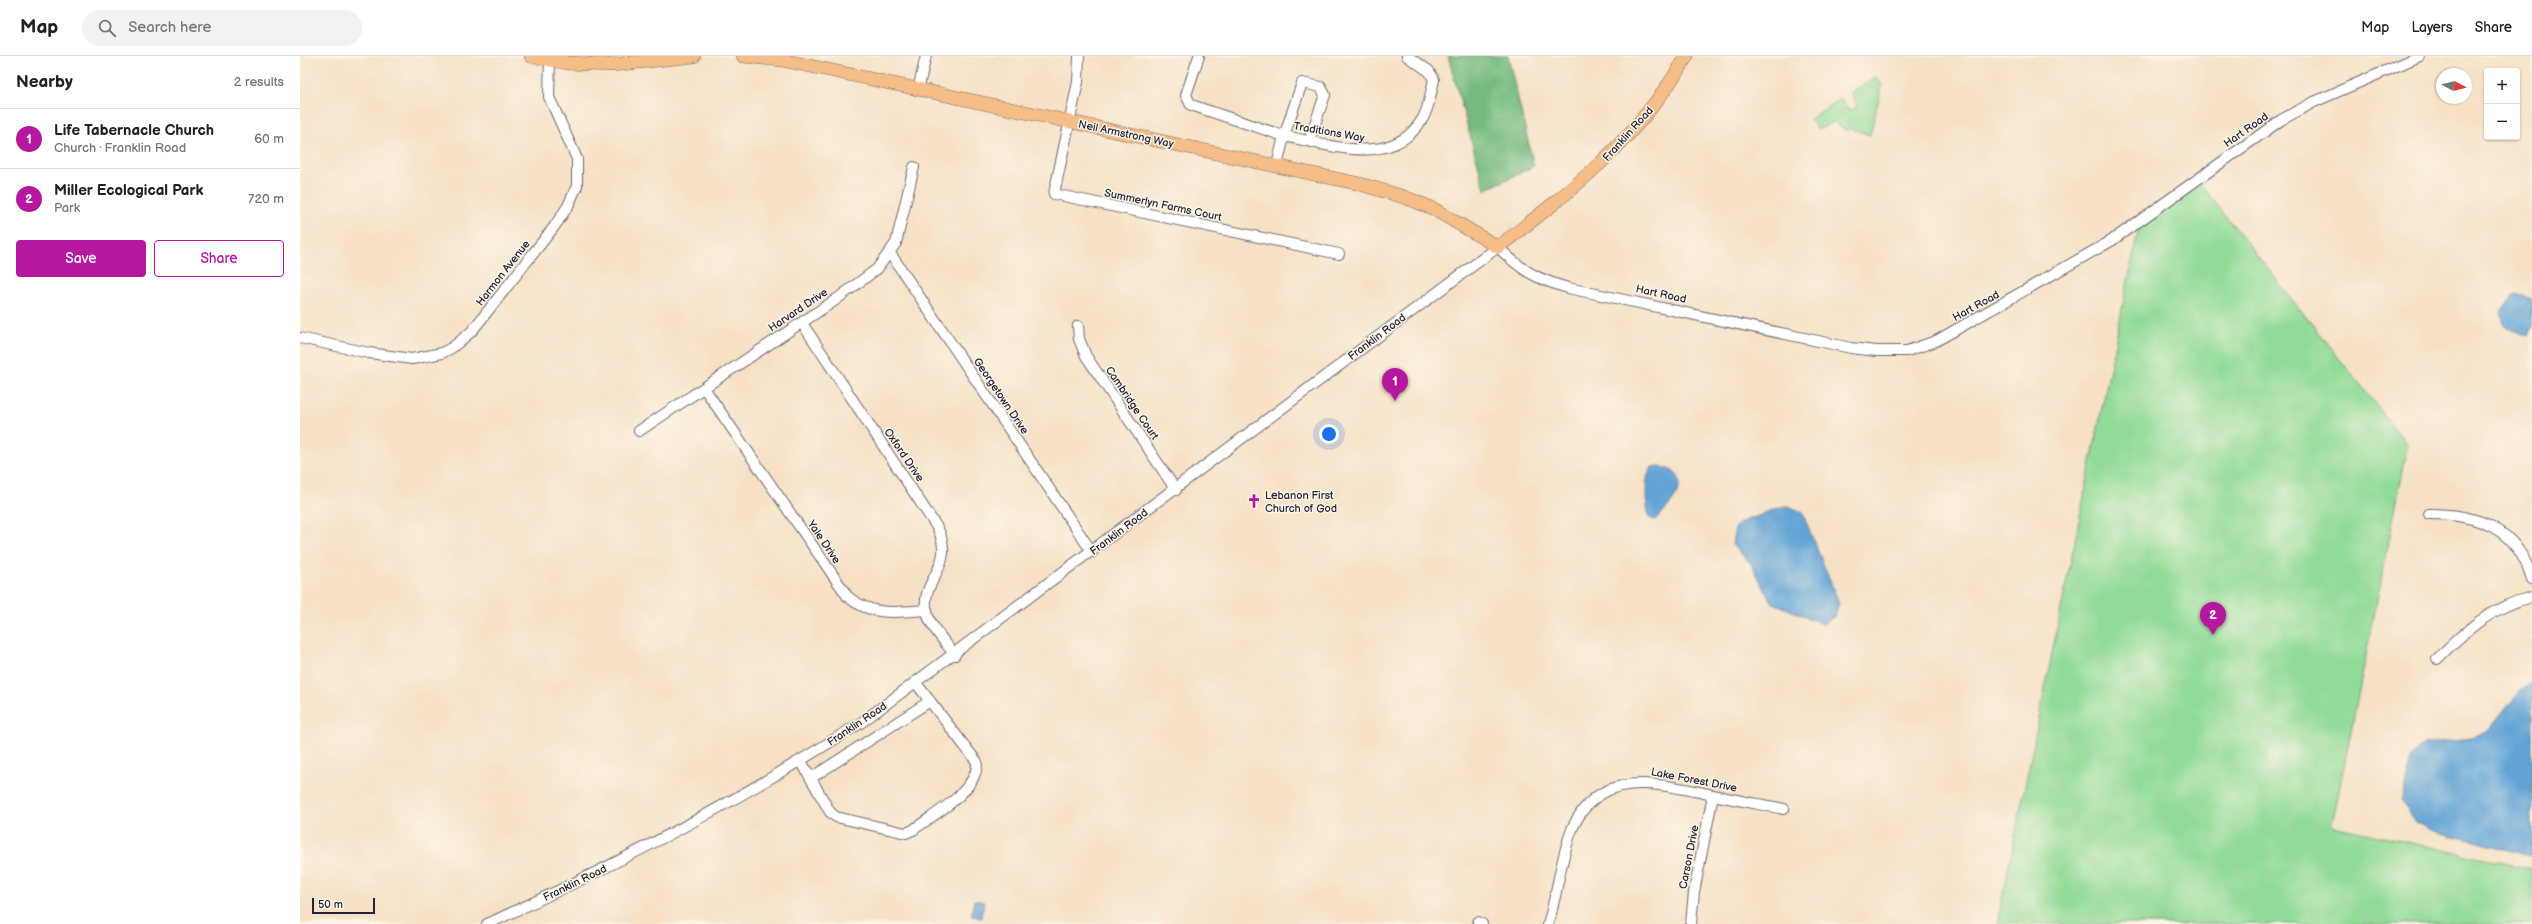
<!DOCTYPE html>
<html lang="en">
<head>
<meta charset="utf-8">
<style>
	body { margin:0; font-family:"Balsamiq Sans",sans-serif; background:#f2f2f2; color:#222 }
	.controls { position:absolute; right:12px; top:12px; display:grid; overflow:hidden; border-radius:4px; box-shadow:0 1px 3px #0004 }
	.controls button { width:36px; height:36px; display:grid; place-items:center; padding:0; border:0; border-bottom:1px solid #e0e0e0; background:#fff; color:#222; font:20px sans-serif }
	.compass { position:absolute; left:2136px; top:12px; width:36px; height:36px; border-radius:50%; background:#fff; box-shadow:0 1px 3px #0004; rotate:97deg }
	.scale { position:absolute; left:12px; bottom:10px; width:63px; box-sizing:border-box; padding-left:4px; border:2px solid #22223b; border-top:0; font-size:11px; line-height:14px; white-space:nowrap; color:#22223b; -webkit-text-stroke:3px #fcf5e5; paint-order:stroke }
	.you { position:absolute; left:1029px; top:378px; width:14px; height:14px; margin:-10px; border:3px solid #fff; border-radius:50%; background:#1a73e8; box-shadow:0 0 0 6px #1a73e833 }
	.badge { display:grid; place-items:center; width:26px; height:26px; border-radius:50%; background:#b5179e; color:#fff; font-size:13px; font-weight:700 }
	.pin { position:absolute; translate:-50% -33px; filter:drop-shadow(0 1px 2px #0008) }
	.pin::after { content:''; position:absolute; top:21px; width:14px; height:12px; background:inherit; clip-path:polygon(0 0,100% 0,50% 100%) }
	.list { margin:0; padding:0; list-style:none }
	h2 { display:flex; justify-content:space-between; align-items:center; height:52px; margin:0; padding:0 16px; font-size:17px }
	h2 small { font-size:13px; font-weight:400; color:#767676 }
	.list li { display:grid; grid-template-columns:26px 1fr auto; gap:12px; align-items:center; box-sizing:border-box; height:60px; padding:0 16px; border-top:1px solid #e0e0e0 }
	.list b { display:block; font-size:15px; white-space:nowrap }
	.list p { margin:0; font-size:13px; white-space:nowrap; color:#767676 }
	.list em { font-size:13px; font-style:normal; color:#767676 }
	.actions { display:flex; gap:8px; padding:12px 16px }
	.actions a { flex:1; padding:9px 0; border:1px solid #b5179e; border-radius:4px; text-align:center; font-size:14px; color:#b5179e }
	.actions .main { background:#b5179e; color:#fff }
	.icon { flex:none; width:22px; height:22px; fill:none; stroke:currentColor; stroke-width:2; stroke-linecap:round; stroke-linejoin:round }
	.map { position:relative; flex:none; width:2232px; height:868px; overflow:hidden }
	header { display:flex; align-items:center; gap:24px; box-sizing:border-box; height:56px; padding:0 20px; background:#fff; border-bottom:1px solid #e0e0e0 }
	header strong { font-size:19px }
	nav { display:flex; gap:22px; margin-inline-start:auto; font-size:14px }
	.search { width:280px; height:36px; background:#f2f2f2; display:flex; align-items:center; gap:10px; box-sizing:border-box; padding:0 14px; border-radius:22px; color:#767676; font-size:15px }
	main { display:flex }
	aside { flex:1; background:#fff }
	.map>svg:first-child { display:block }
	.green { fill:#91db98; stroke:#5a7e6a }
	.forest { fill:#74bb80; stroke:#4b6e5e }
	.water { fill:#62a4d6; stroke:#426388 }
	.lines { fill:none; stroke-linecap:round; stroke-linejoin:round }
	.minor-casing { stroke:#6c656c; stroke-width:12 }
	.major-casing { stroke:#6c656c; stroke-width:14 }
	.minor { stroke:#fff; stroke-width:10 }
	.major { stroke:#f6be87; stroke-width:13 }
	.labels { text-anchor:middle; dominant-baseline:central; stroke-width:3; stroke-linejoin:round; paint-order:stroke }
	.street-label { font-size:11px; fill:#22223b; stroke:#fcf5e5 }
	.poi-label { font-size:11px; fill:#22223b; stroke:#fcf5e5; text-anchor:start }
</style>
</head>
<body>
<header>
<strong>Map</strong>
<div class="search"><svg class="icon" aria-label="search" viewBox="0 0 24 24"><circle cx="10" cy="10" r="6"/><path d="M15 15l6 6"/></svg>Search here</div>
<nav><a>Map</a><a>Layers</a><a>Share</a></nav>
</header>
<main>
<aside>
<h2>Nearby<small>2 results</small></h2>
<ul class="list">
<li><span class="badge">1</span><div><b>Life Tabernacle Church</b><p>Church · Franklin Road</p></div><em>60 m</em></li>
<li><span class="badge">2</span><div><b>Miller Ecological Park</b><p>Park</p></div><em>720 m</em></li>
</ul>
<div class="actions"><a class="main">Save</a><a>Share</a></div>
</aside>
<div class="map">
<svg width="2232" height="868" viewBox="0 0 2232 868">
	<rect width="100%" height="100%" fill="#fcf5e5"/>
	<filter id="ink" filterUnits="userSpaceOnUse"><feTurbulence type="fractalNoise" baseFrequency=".025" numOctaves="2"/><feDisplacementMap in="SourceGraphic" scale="8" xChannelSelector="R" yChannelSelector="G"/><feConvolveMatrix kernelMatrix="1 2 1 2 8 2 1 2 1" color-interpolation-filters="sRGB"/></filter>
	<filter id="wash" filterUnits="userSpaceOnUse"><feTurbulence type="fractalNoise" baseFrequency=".012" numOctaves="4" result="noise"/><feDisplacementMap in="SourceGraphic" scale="16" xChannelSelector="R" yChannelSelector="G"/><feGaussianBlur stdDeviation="0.9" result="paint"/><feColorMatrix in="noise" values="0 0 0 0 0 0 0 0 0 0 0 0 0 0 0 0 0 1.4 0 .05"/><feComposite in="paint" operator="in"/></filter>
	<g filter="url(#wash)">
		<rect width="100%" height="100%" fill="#f6e1c6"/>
		<g class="green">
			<polygon points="1576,21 1582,30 1570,79 1552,73 1545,74 1534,66 1518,74 1510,63 1541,42 1548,54 1555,53 1557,47 1550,37"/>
			<polygon points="1897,124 2108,389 2032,770 2232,813 2232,868 1697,868 1840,165"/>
		</g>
		<polygon class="forest" points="1148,0 1208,0 1234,110 1185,134"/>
		<g class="water">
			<polygon points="2215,238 2232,243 2232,270 2228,280 2204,270 2201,256"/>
			<path d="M1360 410C1399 420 1371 449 1355 464L1349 462C1346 448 1343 423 1352 411Z"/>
			<path d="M1488 450 1502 456 1539 547 1535 560 1523 568 1471 546 1452 509 1432 489C1435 465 1438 467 1458 460 1469 455 1476 452 1488 450Z"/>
			<polygon points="2232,627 2232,800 2134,775 2114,765 2102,746 2111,701 2123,688 2171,682 2189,674 2220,635"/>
			<polygon points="674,844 684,846 681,862 671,860"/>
		</g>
	</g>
	<g filter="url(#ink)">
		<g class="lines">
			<defs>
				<g id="minor">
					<polyline points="779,0 778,26 754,138 1039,198"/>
					<polyline points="899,0 886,39 891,49 984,80 1002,27 1021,31 1025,39 1009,85"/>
					<polyline points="618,34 626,0"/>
					<path d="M977 110 984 80C1031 89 1093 113 1123 62 1129 52 1131 35 1134 24L1129 15 1107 0"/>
					<polyline points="590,197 792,496"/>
					<path d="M502 267 638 473C657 514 616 524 628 560 633 574 646 587 655 599"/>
					<polyline points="778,270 779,283 786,300 876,434"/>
					<polyline points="0,282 69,297 112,303 142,297 153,291 172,275 254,171 268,150 277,130 277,103 249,41 250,3"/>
					<path d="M404 332 548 541C573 561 597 556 627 554"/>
					<polyline points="339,375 537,243 577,213 596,187 614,111"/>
					<path d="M2129 458C2178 458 2217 472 2232 523"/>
					<path d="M2137 603C2165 575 2192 550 2232 541"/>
					<path d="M501 705 530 756 536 761 606 777 613 774C634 758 678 735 677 706L616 627"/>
					<polyline points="511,722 630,645"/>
					<polyline points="1178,866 1182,868"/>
					<path d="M187 868C317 809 442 743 562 666L1198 191C1221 214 1236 223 1268 232L1551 292 1576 295H1607L1636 285 1811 185 1981 64 2014 46 2120 0"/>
					<path d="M1248 868C1258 836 1260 802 1273 771 1300 711 1360 728 1409 738 1434 744 1459 748 1484 753"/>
					<polyline points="1391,868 1394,836 1413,739"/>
				</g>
				<g id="major">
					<polyline points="231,0 267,7 312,9 394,0"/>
					<path d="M443 0 482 4 1060 128 1104 141 1132 152 1198 191C1275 132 1336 85 1387 0"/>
				</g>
			</defs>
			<use href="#minor" class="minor-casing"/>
			<use href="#major" class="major-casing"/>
			<use href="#minor" class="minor"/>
			<use href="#major" class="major"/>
		</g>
	</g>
	<defs>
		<symbol id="church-bare" viewBox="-9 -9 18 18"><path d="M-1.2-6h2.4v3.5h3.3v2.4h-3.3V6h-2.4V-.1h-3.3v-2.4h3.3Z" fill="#b5179e" stroke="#fcf5e5" stroke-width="2.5" paint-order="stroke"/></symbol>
	</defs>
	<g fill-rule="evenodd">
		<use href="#church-bare" x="944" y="435" width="20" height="20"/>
	</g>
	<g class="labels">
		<g class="street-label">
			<text transform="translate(1946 74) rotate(-35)">Hart Road</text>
			<text transform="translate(1029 76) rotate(10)">Traditions Way</text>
			<text transform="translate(826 78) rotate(12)">Neil Armstrong Way</text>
			<text transform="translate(1328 78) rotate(-48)">Franklin Road</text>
			<text transform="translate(863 149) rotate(12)">Summerlyn Farms Court</text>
			<text transform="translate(203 217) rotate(-52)">Harmon Avenue</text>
			<text transform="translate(1361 238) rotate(12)">Hart Road</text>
			<text transform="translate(1676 250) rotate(-29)">Hart Road</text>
			<text transform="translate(498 254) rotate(-34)">Harvard Drive</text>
			<text transform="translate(1077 281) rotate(-37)">Franklin Road</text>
			<text transform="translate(701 340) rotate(56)">Georgetown Drive</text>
			<text transform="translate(832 347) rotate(56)">Cambridge Court</text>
			<text transform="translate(604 399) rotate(56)">Oxford Drive</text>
			<text transform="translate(819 476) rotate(-37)">Franklin Road</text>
			<text transform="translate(524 486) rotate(56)">Yale Drive</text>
			<text transform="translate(557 668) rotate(-34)">Franklin Road</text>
			<text transform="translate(1394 724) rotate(11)">Lake Forest Drive</text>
			<text transform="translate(1389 801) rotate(-79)">Carson Drive</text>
			<text transform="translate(275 827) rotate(-26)">Franklin Road</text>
		</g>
		<g class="poi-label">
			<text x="965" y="439">Lebanon First<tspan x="965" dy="13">Church of God</tspan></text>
		</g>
	</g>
</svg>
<div class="controls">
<button>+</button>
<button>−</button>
</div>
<svg class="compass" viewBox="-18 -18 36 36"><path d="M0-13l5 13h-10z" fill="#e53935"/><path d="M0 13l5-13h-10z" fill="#767676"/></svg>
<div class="scale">50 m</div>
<div class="you"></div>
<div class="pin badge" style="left:1095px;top:345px">1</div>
<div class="pin badge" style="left:1913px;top:579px">2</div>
</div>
</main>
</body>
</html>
